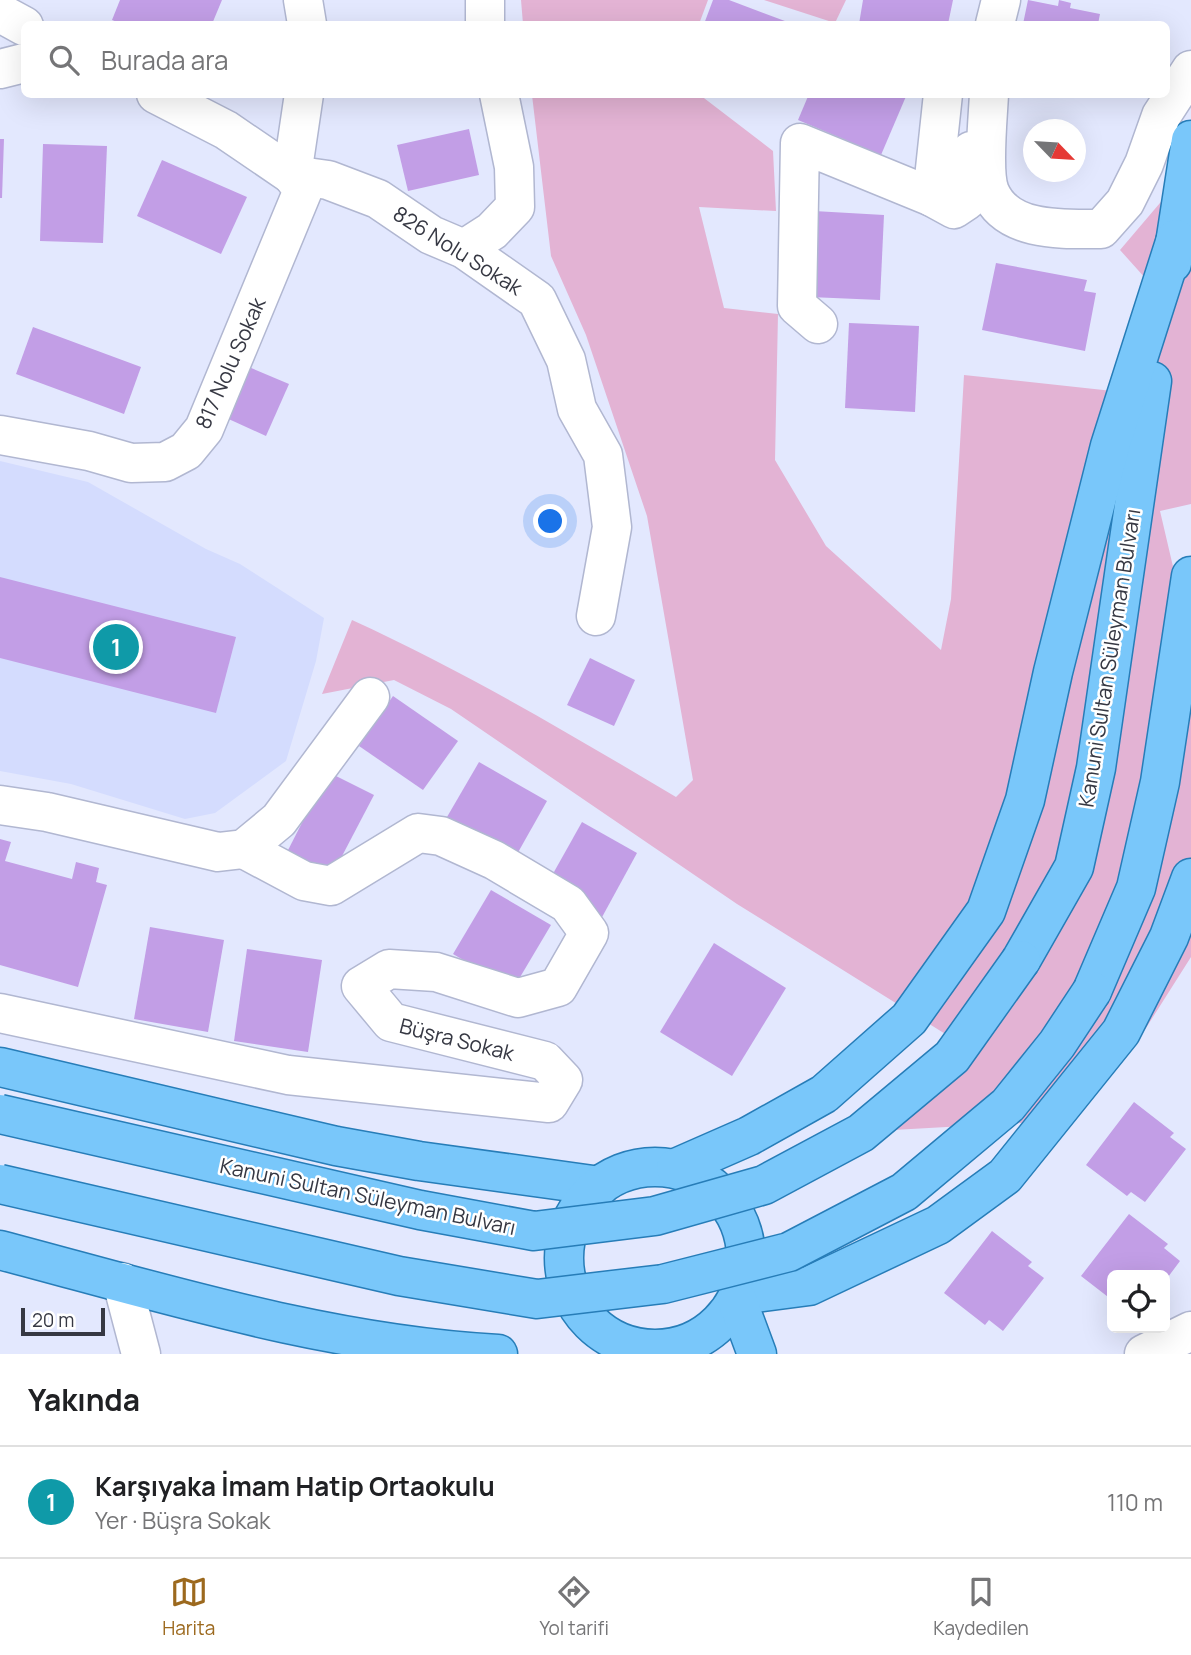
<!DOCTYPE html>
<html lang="tr">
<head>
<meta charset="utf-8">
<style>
	body { margin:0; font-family:Manrope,sans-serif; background:#f6f6f6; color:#202124 }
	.controls { position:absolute; right:21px; bottom:21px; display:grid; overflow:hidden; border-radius:10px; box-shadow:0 7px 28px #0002 }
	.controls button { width:63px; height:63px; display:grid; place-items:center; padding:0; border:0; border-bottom:2px solid #e0e0e0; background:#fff; color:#202124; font:35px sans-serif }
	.compass { position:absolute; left:1023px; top:119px; width:63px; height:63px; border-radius:50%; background:#fff; box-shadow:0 7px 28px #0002; rotate:115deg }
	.scale { position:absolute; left:21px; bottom:18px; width:84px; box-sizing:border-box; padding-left:7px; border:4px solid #363843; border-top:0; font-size:19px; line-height:24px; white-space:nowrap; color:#363843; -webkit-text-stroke:5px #fff; paint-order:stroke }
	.you { position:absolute; left:551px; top:522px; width:24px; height:24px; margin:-18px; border:5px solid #fff; border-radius:50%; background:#1a73e8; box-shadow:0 0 0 10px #1a73e833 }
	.badge { display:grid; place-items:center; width:46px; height:46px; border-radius:50%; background:#9c691e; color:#fff; font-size:23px; font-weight:700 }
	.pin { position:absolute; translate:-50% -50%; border:4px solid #fff; box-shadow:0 2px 7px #0006 }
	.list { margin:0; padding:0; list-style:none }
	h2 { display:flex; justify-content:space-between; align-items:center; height:91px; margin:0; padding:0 28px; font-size:30px }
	h2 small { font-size:23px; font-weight:400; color:#757577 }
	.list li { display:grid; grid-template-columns:46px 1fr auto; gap:21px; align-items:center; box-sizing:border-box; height:112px; padding:0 28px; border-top:2px solid #e0e0e0 }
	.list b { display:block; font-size:26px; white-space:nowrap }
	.list p { margin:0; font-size:23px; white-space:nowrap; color:#757577 }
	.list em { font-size:23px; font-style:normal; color:#757577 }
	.icon { flex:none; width:38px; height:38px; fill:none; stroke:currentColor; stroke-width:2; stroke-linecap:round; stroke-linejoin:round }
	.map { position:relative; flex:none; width:1191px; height:1354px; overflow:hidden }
	.search { position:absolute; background:#fff; box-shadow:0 7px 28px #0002; left:21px; right:21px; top:21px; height:77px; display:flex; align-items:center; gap:18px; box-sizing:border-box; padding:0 24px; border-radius:10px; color:#757577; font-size:26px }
	.sheet { height:203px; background:#fff }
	nav { display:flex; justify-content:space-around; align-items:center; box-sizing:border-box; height:98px; border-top:2px solid #e0e0e0; background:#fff; font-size:19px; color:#757577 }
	nav a { display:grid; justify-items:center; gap:4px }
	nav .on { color:#9c691e }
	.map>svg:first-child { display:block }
	.built { fill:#d4dcfe }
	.green { fill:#e3b3d4 }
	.building { fill:#c29ee6 }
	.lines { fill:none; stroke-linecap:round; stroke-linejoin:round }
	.minor-casing { stroke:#b1b7d1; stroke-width:41 }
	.major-casing { stroke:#277db8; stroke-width:41 }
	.minor { stroke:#fff; stroke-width:38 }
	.major { stroke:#79c7fa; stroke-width:38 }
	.major-bridge-casing { stroke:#277db8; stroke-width:41; stroke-linecap:butt }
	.major-bridge { stroke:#79c7fa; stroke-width:38 }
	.labels { text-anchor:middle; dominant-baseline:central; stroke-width:5; stroke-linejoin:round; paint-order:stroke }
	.street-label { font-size:21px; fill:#363843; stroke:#fff }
</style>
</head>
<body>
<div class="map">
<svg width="1191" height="1354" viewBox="0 0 1191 1354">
	<rect width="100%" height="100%" fill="#e3e8fe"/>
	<polygon class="built" points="0,461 88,482 206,549 240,564 324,618 316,661 286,761 215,813 185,819 71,784 0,771"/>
	<g class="green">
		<polygon points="521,0 708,0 699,24 523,24"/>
		<polygon points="764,0 846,0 835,23"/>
		<path d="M532 95H700L773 151 776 211 699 207 724 308 778 314 775 460 826 546 941 650 951 599 964 375 1131 393 1155 289 1120 250 1171 190 1191 140V504L1160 511 1178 588 1191 585V957L1146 1028 1056 1121 893 1130 971 1050 737 904 451 709 394 680 322 694 352 620C464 671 570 734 676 797L693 780 647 516 586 335 551 256Z"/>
	</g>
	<g class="building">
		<polygon points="120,0 222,0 212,24 122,24 112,20"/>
		<polygon points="713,0 729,0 793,24 704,24"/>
		<polygon points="863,0 953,0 948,24 859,24"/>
		<polygon points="1028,0 1058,6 1059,0 1071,3 1070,8 1100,14 1098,24 1023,24"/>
		<polygon points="809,94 907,94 881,155 798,120"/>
		<polygon points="469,129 479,175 408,191 397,145"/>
		<polygon points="0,139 4,139 2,198 0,198"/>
		<polygon points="43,144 107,146 103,243 40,241"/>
		<polygon points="162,160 247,197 221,254 137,216"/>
		<polygon points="814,211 884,215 880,300 810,297"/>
		<polygon points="996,263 1087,280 1084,291 1096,293 1085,351 982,330"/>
		<polygon points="849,323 919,326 915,412 845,408"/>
		<polygon points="33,327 141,367 124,414 16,374"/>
		<polygon points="244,365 289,384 266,436 222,416"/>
		<polygon points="0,577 236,637 216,713 0,658"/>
		<polygon points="590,658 635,680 614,726 567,705"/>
		<polygon points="393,696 458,741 423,790 359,746"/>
		<polygon points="479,762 547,801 516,856 447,817"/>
		<polygon points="328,772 374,795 330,879 285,856"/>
		<polygon points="582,822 637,853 601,919 545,888"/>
		<polygon points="0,839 11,842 5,861 72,879 76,862 99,868 96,882 107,885 78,987 0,965"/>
		<polygon points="491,890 551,925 513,989 453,954"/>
		<polygon points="150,927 224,940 208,1032 134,1019"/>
		<polygon points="714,943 786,988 732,1076 660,1032"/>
		<polygon points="247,949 322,960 308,1052 234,1041"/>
		<polygon points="1134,1102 1174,1133 1170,1137 1186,1149 1145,1202 1131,1192 1127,1196 1086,1165"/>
		<polygon points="1129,1214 1168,1244 1164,1248 1180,1261 1165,1281 1165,1275 1112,1275 1112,1300 1081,1276"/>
		<polygon points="992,1231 1032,1262 1028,1266 1044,1278 1003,1331 989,1320 985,1325 944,1293"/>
	</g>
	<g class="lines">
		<defs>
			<g id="minor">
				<polyline points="303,0 307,24"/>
				<polyline points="0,13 24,26"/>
				<polyline points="485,24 485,0"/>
				<polyline points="995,24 1001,0"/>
				<polyline points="0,69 24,63"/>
				<polyline points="156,94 226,130 292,175 328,180 378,199 431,235 464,249 537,300 566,360 577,409 603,455 612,527 596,616"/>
				<polyline points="943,94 932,197 954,209 966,201 971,151"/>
				<path d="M989 94C988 117 982 173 990 192 1007 233 1065 229 1101 229L1125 202 1144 164 1161 116 1191 70"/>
				<polyline points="464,249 492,231 515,207 514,167 499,94"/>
				<polyline points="818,324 797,306 800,143 932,197"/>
				<polyline points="0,435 89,451 131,463 165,462 186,451 204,429 303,190 292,175 304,94"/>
				<polyline points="0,805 47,812 218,852 244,849 279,820 370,697"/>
				<polyline points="0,1013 288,1075 549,1103 563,1080 545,1061 391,1022 361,986 389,969 436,972 518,998 558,987 589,933 568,904 494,860 441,836 418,833 331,886 304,881 244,849"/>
				<polyline points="122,1282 141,1354"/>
				<polyline points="1144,1354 1191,1331"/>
			</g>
			<g id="major">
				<polyline points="1172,263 1191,140"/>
				<polyline points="1021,960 1074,867 1096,768 1152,381"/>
				<polyline points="1092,991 1136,888 1160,782 1191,576"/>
				<polyline points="0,1067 336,1146 419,1161 600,1186"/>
				<circle cx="655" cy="1258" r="91"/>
				<polyline points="676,1168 749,1136 824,1094 909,1019 986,911 1025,800 1053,672 1110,446 1176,239"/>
				<path d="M0 1250C163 1293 329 1345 498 1354"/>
				<polyline points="739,1295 809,1286 938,1225 1005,1176 1121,1032 1169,937 1191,878"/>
				<polyline points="737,1300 757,1354"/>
			</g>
		</defs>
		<use href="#minor" class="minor-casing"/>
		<use href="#major" class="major-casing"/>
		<use href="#minor" class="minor"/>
		<use href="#major" class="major"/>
		<defs>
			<g id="major-bridge">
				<polyline points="0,1114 420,1210 534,1231 655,1216 764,1185 861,1133 952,1057 1021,960"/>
				<polyline points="0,1184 399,1276 537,1299 663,1284 789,1252 904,1192 1008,1105 1057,1044 1092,991"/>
			</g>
		</defs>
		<use href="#major-bridge" class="major-bridge-casing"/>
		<use href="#major-bridge" class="major-bridge"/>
	</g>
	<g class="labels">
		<g class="street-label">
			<text transform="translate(458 250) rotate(32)">826 Nolu Sokak</text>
			<text transform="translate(230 363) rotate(-66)">817 Nolu Sokak</text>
			<text transform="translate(1109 658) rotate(-81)">Kanuni Sultan Süleyman Bulvarı</text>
			<text transform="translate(457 1039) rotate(14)">Büşra Sokak</text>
			<text transform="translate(368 1196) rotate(12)">Kanuni Sultan Süleyman Bulvarı</text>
		</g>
	</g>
</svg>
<div class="controls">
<button><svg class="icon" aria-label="locate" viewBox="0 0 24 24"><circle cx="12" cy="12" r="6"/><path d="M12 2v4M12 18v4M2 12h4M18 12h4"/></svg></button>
</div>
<svg class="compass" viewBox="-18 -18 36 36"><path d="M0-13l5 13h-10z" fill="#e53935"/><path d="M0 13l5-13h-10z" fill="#757577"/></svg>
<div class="scale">20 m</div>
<div class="you"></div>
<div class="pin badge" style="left:116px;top:647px;background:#0f9aa8">1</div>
<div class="search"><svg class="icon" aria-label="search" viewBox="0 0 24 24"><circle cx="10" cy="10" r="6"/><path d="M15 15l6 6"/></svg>Burada ara</div>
</div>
<section class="sheet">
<h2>Yakında<small></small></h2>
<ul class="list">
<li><span class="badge" style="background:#0f9aa8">1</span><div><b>Karşıyaka İmam Hatip Ortaokulu</b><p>Yer · Büşra Sokak</p></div><em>110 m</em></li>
</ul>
</section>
<nav>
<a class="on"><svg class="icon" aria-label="map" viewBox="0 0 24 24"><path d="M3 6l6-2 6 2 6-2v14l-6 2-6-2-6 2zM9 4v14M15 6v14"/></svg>Harita</a>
<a><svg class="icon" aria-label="directions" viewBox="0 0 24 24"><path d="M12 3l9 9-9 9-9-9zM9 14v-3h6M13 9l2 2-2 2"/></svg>Yol tarifi</a>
<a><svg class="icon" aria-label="saved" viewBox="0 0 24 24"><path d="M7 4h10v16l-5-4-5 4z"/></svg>Kaydedilen</a>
</nav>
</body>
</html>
